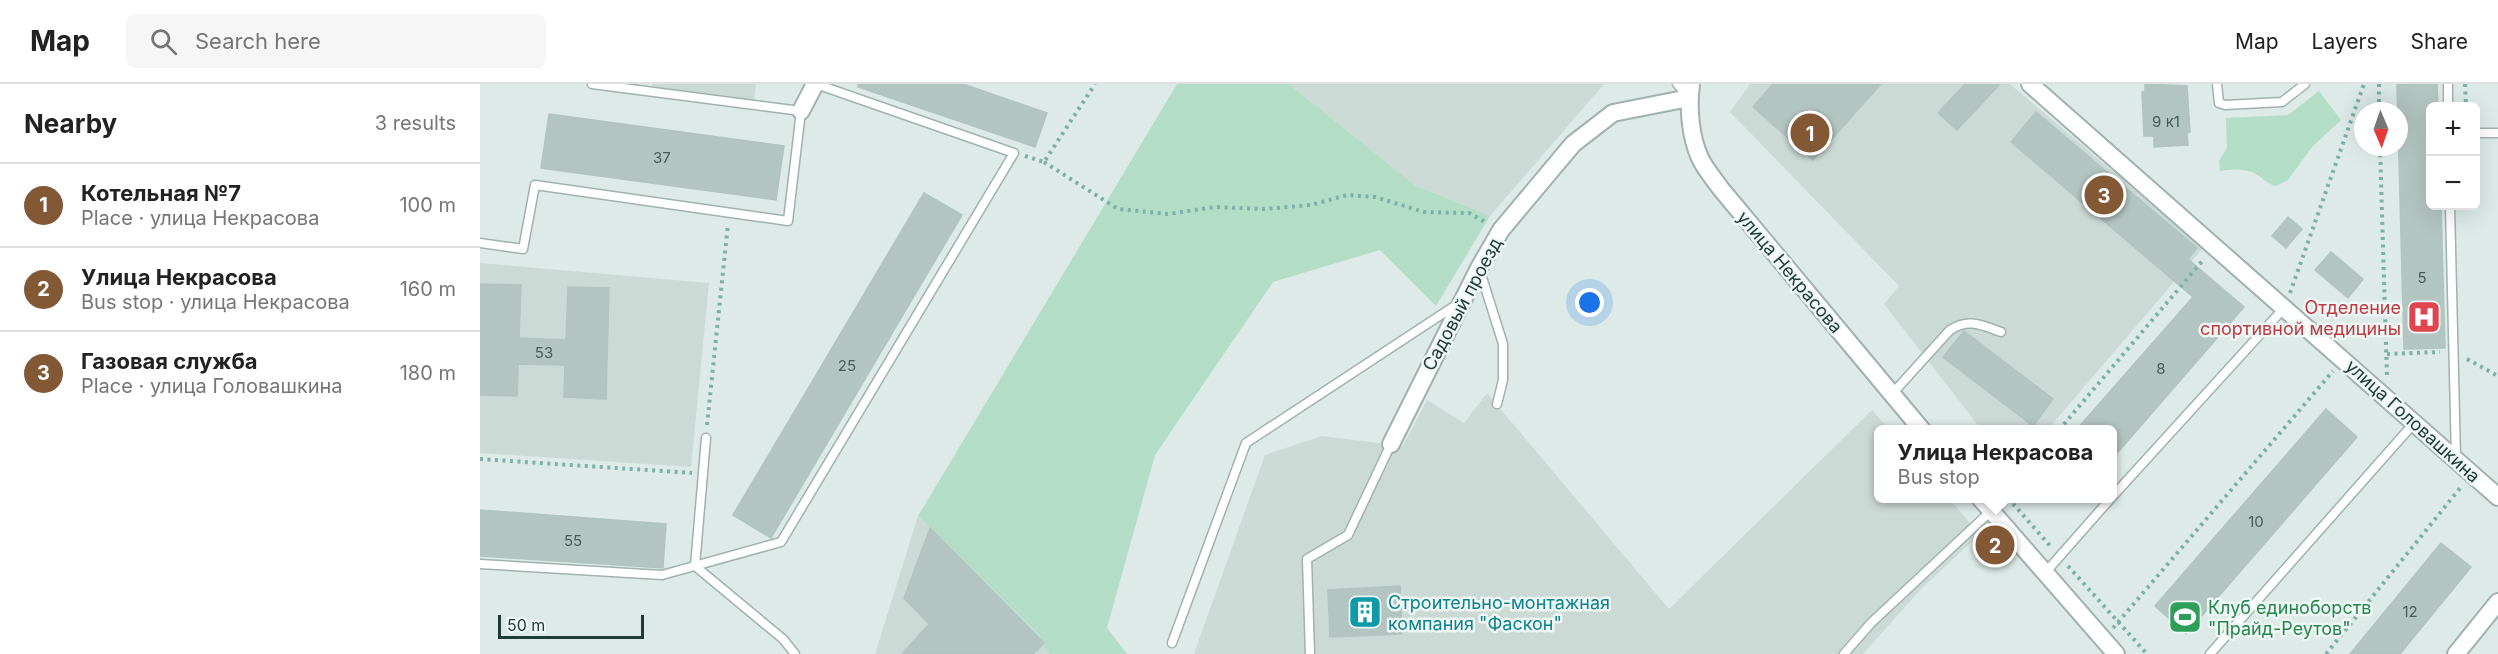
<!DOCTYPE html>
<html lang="en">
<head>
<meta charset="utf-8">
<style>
	body { margin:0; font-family:Inter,sans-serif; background:#f6f6f6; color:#222 }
	.controls { position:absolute; right:18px; top:18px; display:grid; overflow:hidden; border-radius:9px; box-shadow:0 6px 24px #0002 }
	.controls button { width:54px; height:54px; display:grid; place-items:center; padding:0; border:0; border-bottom:2px solid #e0e0e0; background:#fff; color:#222; font:30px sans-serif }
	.compass { position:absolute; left:1874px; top:18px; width:54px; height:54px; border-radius:50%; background:#fff; box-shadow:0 6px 24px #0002; rotate:178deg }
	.scale { position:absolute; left:18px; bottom:15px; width:146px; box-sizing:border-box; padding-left:6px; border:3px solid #1e3a39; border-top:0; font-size:16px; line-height:21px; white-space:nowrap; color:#1e3a39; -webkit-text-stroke:4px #eef7f4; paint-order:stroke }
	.you { position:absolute; left:1110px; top:219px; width:21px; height:21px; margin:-15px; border:4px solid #fff; border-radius:50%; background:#1a73e8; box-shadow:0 0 0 9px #1a73e833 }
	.badge { display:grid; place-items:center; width:39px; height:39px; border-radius:50%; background:#835835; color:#fff; font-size:20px; font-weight:700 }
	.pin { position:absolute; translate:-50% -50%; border:3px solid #fff; box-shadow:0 2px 6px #0006 }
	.popup { position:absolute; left:1394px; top:341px; width:243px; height:78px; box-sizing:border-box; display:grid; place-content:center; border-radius:9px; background:#fff; filter:drop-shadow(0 2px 4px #0005); font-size:20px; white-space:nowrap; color:#767676 }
	.popup b { font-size:22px; color:#222 }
	.popup::after { content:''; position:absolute; left:50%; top:100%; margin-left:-12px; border:12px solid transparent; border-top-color:#fff }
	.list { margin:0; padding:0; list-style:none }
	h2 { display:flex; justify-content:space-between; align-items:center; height:78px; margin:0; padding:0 24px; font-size:26px }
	h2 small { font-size:20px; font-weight:400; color:#767676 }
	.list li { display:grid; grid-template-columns:39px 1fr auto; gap:18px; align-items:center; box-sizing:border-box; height:84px; padding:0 24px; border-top:2px solid #e0e0e0 }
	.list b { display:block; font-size:22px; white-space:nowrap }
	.list p { margin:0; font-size:20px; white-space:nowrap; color:#767676 }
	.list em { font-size:20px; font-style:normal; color:#767676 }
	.icon { flex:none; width:33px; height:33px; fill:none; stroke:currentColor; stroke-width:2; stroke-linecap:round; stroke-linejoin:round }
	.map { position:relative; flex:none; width:2018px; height:570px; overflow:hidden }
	header { display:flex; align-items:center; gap:36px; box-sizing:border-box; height:84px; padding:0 30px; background:#fff; border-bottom:2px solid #e0e0e0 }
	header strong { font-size:28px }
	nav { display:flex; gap:33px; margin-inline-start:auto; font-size:21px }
	.search { width:420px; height:54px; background:#f6f6f6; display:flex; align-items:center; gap:15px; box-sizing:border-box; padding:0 21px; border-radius:9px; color:#767676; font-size:22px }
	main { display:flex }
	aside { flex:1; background:#fff }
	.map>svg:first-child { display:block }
	.built { fill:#ccdad6 }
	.green { fill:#b4ddc8 }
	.building { fill:#b3c5c1; stroke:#b0c4c0; stroke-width:1.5 }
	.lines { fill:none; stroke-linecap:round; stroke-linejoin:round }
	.service-casing { stroke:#a0b2af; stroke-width:11 }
	.minor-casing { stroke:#a0b2af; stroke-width:20 }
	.path { stroke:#7cb0aa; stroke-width:4; stroke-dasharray:3 4.5; stroke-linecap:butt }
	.service { stroke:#fff; stroke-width:8 }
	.minor { stroke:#fff; stroke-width:16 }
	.labels { text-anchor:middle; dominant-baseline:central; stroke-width:5; stroke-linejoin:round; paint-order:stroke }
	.number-label { font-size:15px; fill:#435d5b }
	.street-label { font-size:18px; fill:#1e3a39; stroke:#eef7f4 }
	.health-label { font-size:18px; fill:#be3a42; stroke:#eef7f4; text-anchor:end }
	.culture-label { font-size:18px; fill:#0d838f; stroke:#eef7f4; text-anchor:start }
	.leisure-label { font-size:18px; fill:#27864d; stroke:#eef7f4; text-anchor:start }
</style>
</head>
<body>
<header>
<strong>Map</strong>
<div class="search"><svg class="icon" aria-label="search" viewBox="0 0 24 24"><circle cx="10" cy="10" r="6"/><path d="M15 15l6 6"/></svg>Search here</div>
<nav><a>Map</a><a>Layers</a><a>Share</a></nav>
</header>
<main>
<aside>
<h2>Nearby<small>3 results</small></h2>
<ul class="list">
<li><span class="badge">1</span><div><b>Котельная №7</b><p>Place · улица Некрасова</p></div><em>100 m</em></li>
<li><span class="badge">2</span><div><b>Улица Некрасова</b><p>Bus stop · улица Некрасова</p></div><em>160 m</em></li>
<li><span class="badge">3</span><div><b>Газовая служба</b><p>Place · улица Головашкина</p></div><em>180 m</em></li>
</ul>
</aside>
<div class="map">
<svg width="2018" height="570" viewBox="0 0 2018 570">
	<rect width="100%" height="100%" fill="#ddeae7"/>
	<g class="built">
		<polygon points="172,0 276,0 274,17 172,3"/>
		<polygon points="809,0 1124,0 1010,132 935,101"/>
		<polygon points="1270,0 1530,0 1723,164 1568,345 1501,345 1404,220 1419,202 1250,28"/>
		<polygon points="0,179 229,199 211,383 0,369"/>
		<polygon points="1007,309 1189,525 1392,326 1409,345 1398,346 1398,414 1469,415 1500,450 1441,505 1383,570 714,570 785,371 842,352 923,362 947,316 984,339"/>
		<polygon points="438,432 559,551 569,570 395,570"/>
	</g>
	<g class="green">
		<polygon points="697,0 809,0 935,101 1010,132 956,222 900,166 793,198 675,371 627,544 647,570 569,570 559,551 438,432"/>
		<path d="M1839 7 1861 36 1832 63 1808 96 1796 102C1788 100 1785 96 1779 92 1768 84 1753 85 1740 87L1739 77 1747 64 1746 34 1808 31Z"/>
	</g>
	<g class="building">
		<polygon points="378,0 483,0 567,29 555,63 378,3"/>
		<polygon points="1293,0 1401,0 1333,76 1273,23"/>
		<polygon points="1485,0 1520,0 1477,46 1458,29"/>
		<polygon points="1665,0 1707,2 1710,48 1707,49 1708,61 1674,63 1674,52 1664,52 1662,8 1665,7"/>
		<polygon points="1917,0 1957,0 1958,22 1950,22 1950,122 1961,122 1965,264 1924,265"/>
		<polygon points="1556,28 1717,164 1708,175 1764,223 1632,375 1632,345 1597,345 1713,213 1531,58"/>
		<polygon points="69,30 304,62 296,116 61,84"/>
		<polygon points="444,109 482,131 291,454 253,431"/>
		<polygon points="1808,133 1822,145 1806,164 1792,152"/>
		<polygon points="1851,168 1883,195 1868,214 1835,186"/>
		<polygon points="0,200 41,201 39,254 86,256 88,203 129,204 126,315 84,313 85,281 38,280 37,312 0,311"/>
		<polygon points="1484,247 1573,315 1553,342 1463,273"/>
		<polygon points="1846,325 1877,353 1706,550 1675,522"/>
		<polygon points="0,426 186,440 183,484 0,472"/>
		<polygon points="450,444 564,559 553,570 422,570 449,540 424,514"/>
		<polygon points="1961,459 1991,483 1920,570 1870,570"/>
		<polygon points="920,502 922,550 850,553 848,506"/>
	</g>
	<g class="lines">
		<defs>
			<g id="service">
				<polyline points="1197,0 1209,14"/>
				<polyline points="1737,0 1739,19 1745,21 1802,18 1825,0"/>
				<polyline points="1968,0 1968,22"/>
				<polyline points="1996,49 2018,49"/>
				<polyline points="1970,122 1976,375"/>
				<polyline points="0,159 43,165 55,101 308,137 321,27 112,0"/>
				<polyline points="1000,187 1023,260 1023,296 1017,320"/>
				<path d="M1412 310 1470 246C1489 234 1501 241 1521 248"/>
				<polyline points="226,354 215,482 303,555 315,570"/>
				<polyline points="1632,413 1805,223"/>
				<polyline points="0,480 182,491 301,458 534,69 336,0"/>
				<polyline points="1565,489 1631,414"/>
				<polyline points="692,559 766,359 979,219"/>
				<polyline points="830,570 827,475 868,451 911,360"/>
				<polyline points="1364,570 1391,539 1511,427"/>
				<polyline points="1730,570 1935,338"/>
			</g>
			<g id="minor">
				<path d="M1211 0C1208 23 1210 52 1220 74 1225 85 1234 95 1241 105L1442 346"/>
				<polyline points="1550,0 2018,413"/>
				<polyline points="321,27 335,0"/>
				<polyline points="911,360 999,184 1021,146 1093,60 1133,29 1209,14"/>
				<polyline points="1500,414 1636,570"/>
				<polyline points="1976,570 2018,518"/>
			</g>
		</defs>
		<use href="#service" class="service-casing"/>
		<use href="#minor" class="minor-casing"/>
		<g class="path">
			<polyline points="1899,0 1899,27"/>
			<polyline points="1985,0 1986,22"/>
			<polyline points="1900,63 1907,293"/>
			<polyline points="545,72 564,78 615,0"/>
			<polyline points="564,78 638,125 688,130 735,123 784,125 831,121 867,111 895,113 944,128 989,129 1007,139"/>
			<polyline points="1810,209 1884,0"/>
			<polyline points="1907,270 1960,268"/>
			<polyline points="1987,275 2018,292"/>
			<polyline points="227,341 248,140"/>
			<polyline points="1579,346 1724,175"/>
			<polyline points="0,375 212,389"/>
			<polyline points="1528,414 1571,463"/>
			<polyline points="1588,482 1667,570"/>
			<polyline points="1633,544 1853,287"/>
			<polyline points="1846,570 1981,403"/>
		</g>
		<use href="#service" class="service"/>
		<use href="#minor" class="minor"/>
	</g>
	<defs>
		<symbol id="hospital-square" viewBox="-11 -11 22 22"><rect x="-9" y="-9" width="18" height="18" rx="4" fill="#e0444e" stroke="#eef7f4"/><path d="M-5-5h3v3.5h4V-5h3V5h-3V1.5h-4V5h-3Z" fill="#fff"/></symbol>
		<symbol id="building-square" viewBox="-11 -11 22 22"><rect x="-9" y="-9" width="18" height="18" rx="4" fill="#0f9aa8" stroke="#eef7f4"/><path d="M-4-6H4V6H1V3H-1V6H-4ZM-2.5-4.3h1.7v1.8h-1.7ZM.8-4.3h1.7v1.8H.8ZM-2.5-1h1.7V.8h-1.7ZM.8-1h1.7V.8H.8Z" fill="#fff"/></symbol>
		<symbol id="stadium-square" viewBox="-11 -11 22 22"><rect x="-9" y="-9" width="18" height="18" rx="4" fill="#2e9e5b" stroke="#eef7f4"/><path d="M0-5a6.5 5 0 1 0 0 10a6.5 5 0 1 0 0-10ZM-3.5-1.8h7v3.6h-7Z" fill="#fff"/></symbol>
	</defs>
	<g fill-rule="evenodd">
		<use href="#hospital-square" x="1925" y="214" width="38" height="38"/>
		<use href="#building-square" x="866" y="509" width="38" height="38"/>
		<use href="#stadium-square" x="1686" y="514" width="38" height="38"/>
	</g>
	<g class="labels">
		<g class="number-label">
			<text x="1686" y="37">9 к1</text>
			<text x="182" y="73">37</text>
			<text x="1942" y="193">5</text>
			<text x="64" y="268">53</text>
			<text x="367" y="281">25</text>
			<text x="1681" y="284">8</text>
			<text x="1776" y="437">10</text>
			<text x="93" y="456">55</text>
			<text x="1930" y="527">12</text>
		</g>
		<g class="street-label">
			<text transform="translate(1310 188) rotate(50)">улица Некрасова</text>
			<text transform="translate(982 220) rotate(-62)">Садовый проезд</text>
			<text transform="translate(1933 337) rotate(42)">улица Головашкина</text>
		</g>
		<g class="health-label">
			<text x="1921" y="223">Отделение<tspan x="1921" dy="21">спортивной медицины</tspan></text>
		</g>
		<g class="culture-label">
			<text x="908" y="518">Строительно-монтажная<tspan x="908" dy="21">компания "Фаскон"</tspan></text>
		</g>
		<g class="leisure-label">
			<text x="1728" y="523">Клуб единоборств<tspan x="1728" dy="21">"Прайд-Реутов"</tspan></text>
		</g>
	</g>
</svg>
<div class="controls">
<button>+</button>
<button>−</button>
</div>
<svg class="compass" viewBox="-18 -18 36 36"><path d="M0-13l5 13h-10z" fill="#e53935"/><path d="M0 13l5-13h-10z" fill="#767676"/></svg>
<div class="scale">50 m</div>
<div class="you"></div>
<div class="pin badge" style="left:1330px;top:49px">1</div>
<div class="pin badge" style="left:1515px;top:461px">2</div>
<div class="popup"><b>Улица Некрасова</b>Bus stop</div>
<div class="pin badge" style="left:1624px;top:111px">3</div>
</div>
</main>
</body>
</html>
